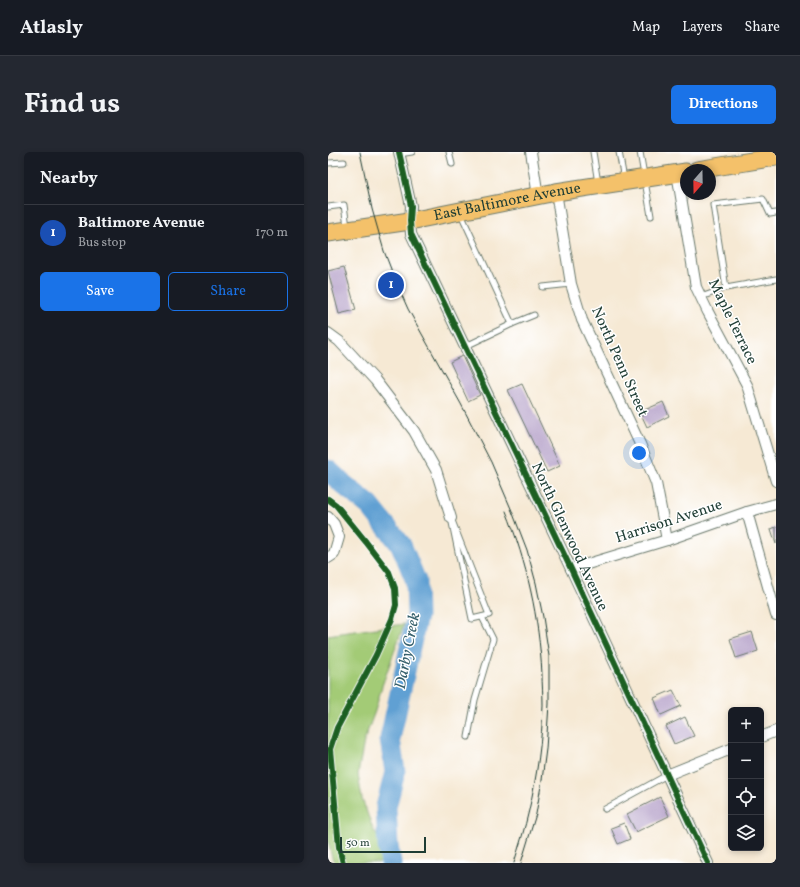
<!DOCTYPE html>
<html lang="en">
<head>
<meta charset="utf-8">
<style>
	body { margin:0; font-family:Vollkorn,serif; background:#242831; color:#f1f3f6 }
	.controls { position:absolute; right:12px; bottom:12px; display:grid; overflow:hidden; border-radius:6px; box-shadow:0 2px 6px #0003 }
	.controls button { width:36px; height:36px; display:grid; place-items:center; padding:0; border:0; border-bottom:1px solid #363941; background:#171b24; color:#f1f3f6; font:20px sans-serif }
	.compass { position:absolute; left:352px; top:12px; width:36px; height:36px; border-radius:50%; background:#171b24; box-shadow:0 2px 6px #0003; rotate:200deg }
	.scale { position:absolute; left:12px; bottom:10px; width:86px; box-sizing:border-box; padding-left:4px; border:2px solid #1f3d34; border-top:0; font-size:11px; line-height:14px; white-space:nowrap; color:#1f3d34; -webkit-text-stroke:3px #fff; paint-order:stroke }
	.you { position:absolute; left:311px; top:301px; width:14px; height:14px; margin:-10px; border:3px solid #fff; border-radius:50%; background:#1a73e8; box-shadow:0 0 0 6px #1a73e833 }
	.badge { display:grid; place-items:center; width:26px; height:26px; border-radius:50%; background:#1a73e8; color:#fff; font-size:13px; font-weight:700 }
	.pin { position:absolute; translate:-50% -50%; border:2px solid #fff; box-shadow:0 1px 4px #0006 }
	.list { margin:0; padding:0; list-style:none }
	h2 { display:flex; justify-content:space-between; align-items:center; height:52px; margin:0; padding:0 16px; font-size:17px }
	h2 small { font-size:13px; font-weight:400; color:#9ea1a6 }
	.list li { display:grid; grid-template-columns:26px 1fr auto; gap:12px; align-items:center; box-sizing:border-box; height:56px; padding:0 16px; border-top:1px solid #363941 }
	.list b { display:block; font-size:15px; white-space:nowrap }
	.list p { margin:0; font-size:13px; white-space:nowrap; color:#9ea1a6 }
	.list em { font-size:13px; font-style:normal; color:#9ea1a6 }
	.actions { display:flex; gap:8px; padding:12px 16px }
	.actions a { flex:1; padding:9px 0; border:1px solid #1a73e8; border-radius:6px; text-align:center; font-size:14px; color:#1a73e8 }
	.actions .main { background:#1a73e8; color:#fff }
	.icon { flex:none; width:22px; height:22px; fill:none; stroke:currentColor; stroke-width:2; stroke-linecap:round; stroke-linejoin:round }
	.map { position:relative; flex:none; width:448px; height:711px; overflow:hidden; border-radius:6px }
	header { display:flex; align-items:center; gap:24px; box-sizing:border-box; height:56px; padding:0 20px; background:#171b24; border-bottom:1px solid #363941 }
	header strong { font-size:19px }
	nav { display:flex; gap:22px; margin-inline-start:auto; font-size:14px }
	.intro { display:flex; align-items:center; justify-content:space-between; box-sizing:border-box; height:96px; padding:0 24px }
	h1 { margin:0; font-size:28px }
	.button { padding:10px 18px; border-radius:6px; background:#1a73e8; color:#fff; font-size:14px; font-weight:700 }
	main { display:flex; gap:24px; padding:0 24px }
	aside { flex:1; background:#171b24; border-radius:6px; box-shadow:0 2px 6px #0003 }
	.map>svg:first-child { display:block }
	.green { fill:#a3cb76; stroke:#618455 }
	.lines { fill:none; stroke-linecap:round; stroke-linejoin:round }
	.river { stroke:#60a0d3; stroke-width:21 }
	.building { fill:#b39fc7 }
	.service-casing { stroke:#6a796c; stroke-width:7 }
	.minor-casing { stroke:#6a796c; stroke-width:12 }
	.primary-casing { stroke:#6a796c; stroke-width:19 }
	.service { stroke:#fff; stroke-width:5 }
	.minor { stroke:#fff; stroke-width:10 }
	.primary { stroke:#f4c16a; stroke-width:17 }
	.tram { stroke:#1f3d34; stroke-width:1 }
	.cycleway-casing { stroke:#fff; stroke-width:8 }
	.cycleway { stroke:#1b5e20; stroke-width:6 }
	.labels { text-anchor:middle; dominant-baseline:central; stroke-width:3; stroke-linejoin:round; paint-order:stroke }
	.street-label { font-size:15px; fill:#1f3d34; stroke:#fff }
	.water-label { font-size:16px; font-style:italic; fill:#36606c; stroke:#fff }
</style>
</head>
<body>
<header>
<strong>Atlasly</strong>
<nav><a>Map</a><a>Layers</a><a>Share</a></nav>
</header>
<div class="intro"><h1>Find us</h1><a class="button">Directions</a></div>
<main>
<aside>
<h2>Nearby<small></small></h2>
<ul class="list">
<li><span class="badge" style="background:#1a4fb4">1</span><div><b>Baltimore Avenue</b><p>Bus stop</p></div><em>170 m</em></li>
</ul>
<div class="actions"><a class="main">Save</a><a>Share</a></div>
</aside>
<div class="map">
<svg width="448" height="711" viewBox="0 0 448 711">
	<rect width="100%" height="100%" fill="#fff"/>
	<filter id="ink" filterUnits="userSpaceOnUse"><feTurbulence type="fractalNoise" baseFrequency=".025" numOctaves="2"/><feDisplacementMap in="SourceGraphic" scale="8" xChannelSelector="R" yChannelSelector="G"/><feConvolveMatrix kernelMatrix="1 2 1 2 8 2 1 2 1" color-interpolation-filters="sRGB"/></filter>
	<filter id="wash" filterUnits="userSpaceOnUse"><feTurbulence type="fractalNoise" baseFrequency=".012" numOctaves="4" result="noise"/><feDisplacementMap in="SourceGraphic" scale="16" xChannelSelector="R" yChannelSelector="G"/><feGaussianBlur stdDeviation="0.9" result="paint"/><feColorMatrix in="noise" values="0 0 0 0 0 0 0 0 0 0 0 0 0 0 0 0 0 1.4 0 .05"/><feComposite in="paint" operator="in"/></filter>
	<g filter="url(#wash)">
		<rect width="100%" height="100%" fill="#f6e9d4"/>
		<polygon class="green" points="76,472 54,534 47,559 36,589 30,622 34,647 45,677 67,711 7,711 4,706 0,689 0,483"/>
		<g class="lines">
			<polyline class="river" points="0,318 15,332 42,354 73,393 88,429 89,464 62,587 67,620 58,655 60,694 63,711"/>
		</g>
		<g id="blocks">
			<g class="building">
				<polygon points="16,115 28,158 11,162 0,119"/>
				<polygon points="134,204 152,243 140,249 122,210"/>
				<polygon points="194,232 232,314 219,320 180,238"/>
				<polygon points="335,250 341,264 319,275 312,260"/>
				<polygon points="448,375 448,392 443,377"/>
				<polygon points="424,480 430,499 408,506 402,487"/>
				<polygon points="345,538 353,554 333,563 326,546"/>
				<polygon points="357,565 366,584 346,592 338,574"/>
				<polygon points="332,645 341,664 308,680 299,662"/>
				<polygon points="296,671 302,687 290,692 283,676"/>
			</g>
		</g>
	</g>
	<g filter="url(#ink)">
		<use href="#blocks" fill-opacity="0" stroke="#6a796c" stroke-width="1"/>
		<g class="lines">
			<defs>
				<g id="service">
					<polyline points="121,0 124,12"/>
					<polyline points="265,0 270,31"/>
					<polyline points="291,0 296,27"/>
					<polyline points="312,0 323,64"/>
					<polyline points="71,2 84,0"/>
					<polyline points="0,11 16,10"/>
					<polyline points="0,55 16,53 19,75"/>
					<polyline points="133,62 184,172 206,163"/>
					<polyline points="215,135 243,132"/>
					<polyline points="398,136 448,127"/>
					<polyline points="373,145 398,136 385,53 435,47 442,62 448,61"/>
					<polyline points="136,195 184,172"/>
					<polygon points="123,366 161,463 144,467"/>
					<polyline points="140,585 147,548 165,487 154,465"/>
					<polyline points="277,657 339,623"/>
				</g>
				<g id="minor">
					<polyline points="71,0 83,54 82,69 83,82 243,417 380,711"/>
					<polyline points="203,0 210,44"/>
					<polyline points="349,21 368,135 380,160 419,233 448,329"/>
					<polyline points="228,40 243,132 254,168 312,292 328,331 339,388"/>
					<polyline points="0,181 11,189 47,228 86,279 108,318 123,366"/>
					<polyline points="419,360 448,463"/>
					<polyline points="0,365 6,372 11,385 6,402 0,406"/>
					<polyline points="243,417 339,388 419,360 448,352"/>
					<polyline points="433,585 448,579"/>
					<polyline points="339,623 403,597"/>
				</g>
				<g id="primary">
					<polyline points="369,18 448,5"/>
					<path id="s1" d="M0 81 82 69 228 40 358 20"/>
				</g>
			</defs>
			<use href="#service" class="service-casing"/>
			<use href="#minor" class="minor-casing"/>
			<use href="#primary" class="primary-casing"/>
			<use href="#service" class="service"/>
			<use href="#minor" class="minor"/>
			<use href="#primary" class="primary"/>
			<g class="tram">
				<polyline points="32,0 44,57 56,99 68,130 80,157 133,252 163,310 184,359 199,398 208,431 215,465 221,504 221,552 218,597 214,628 208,662 193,711"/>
				<path d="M178 359C199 411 211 466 214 522 214 532 215 542 215 553 214 588 209 624 201 658 197 676 191 694 186 711"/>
			</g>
			<defs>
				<g id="cycleway">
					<polyline points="71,0 83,54 82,69 83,82 243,417 380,711"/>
					<polyline points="0,347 8,353 38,390 61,420 67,436 68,453 64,467 48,503 9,576 2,597 11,695 15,711"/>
				</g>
			</defs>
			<use href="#cycleway" class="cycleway-casing"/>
			<use href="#cycleway" class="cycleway"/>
		</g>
	</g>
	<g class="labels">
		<g class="street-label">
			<text stroke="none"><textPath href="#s1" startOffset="182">East Baltimore Avenue</textPath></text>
			<text transform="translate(404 170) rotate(64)">Maple Terrace</text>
			<text transform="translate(291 210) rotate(66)">North Penn Street</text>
			<text transform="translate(341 370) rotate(-18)">Harrison Avenue</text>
			<text transform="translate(241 385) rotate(65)">North Glenwood Avenue</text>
		</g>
		<g class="water-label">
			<text transform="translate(80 499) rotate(-79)">Darby Creek</text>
		</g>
	</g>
</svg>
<div class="controls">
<button>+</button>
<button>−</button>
<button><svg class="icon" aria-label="locate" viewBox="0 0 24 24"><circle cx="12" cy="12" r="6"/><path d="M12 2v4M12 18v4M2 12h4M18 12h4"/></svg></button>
<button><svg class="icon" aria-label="layers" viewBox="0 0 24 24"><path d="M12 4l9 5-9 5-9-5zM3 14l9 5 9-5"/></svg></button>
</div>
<svg class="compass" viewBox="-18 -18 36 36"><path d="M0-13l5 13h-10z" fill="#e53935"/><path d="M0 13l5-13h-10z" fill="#9ea1a6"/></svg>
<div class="scale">50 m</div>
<div class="you"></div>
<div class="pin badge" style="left:63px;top:133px;background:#1a4fb4">1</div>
</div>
</main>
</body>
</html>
